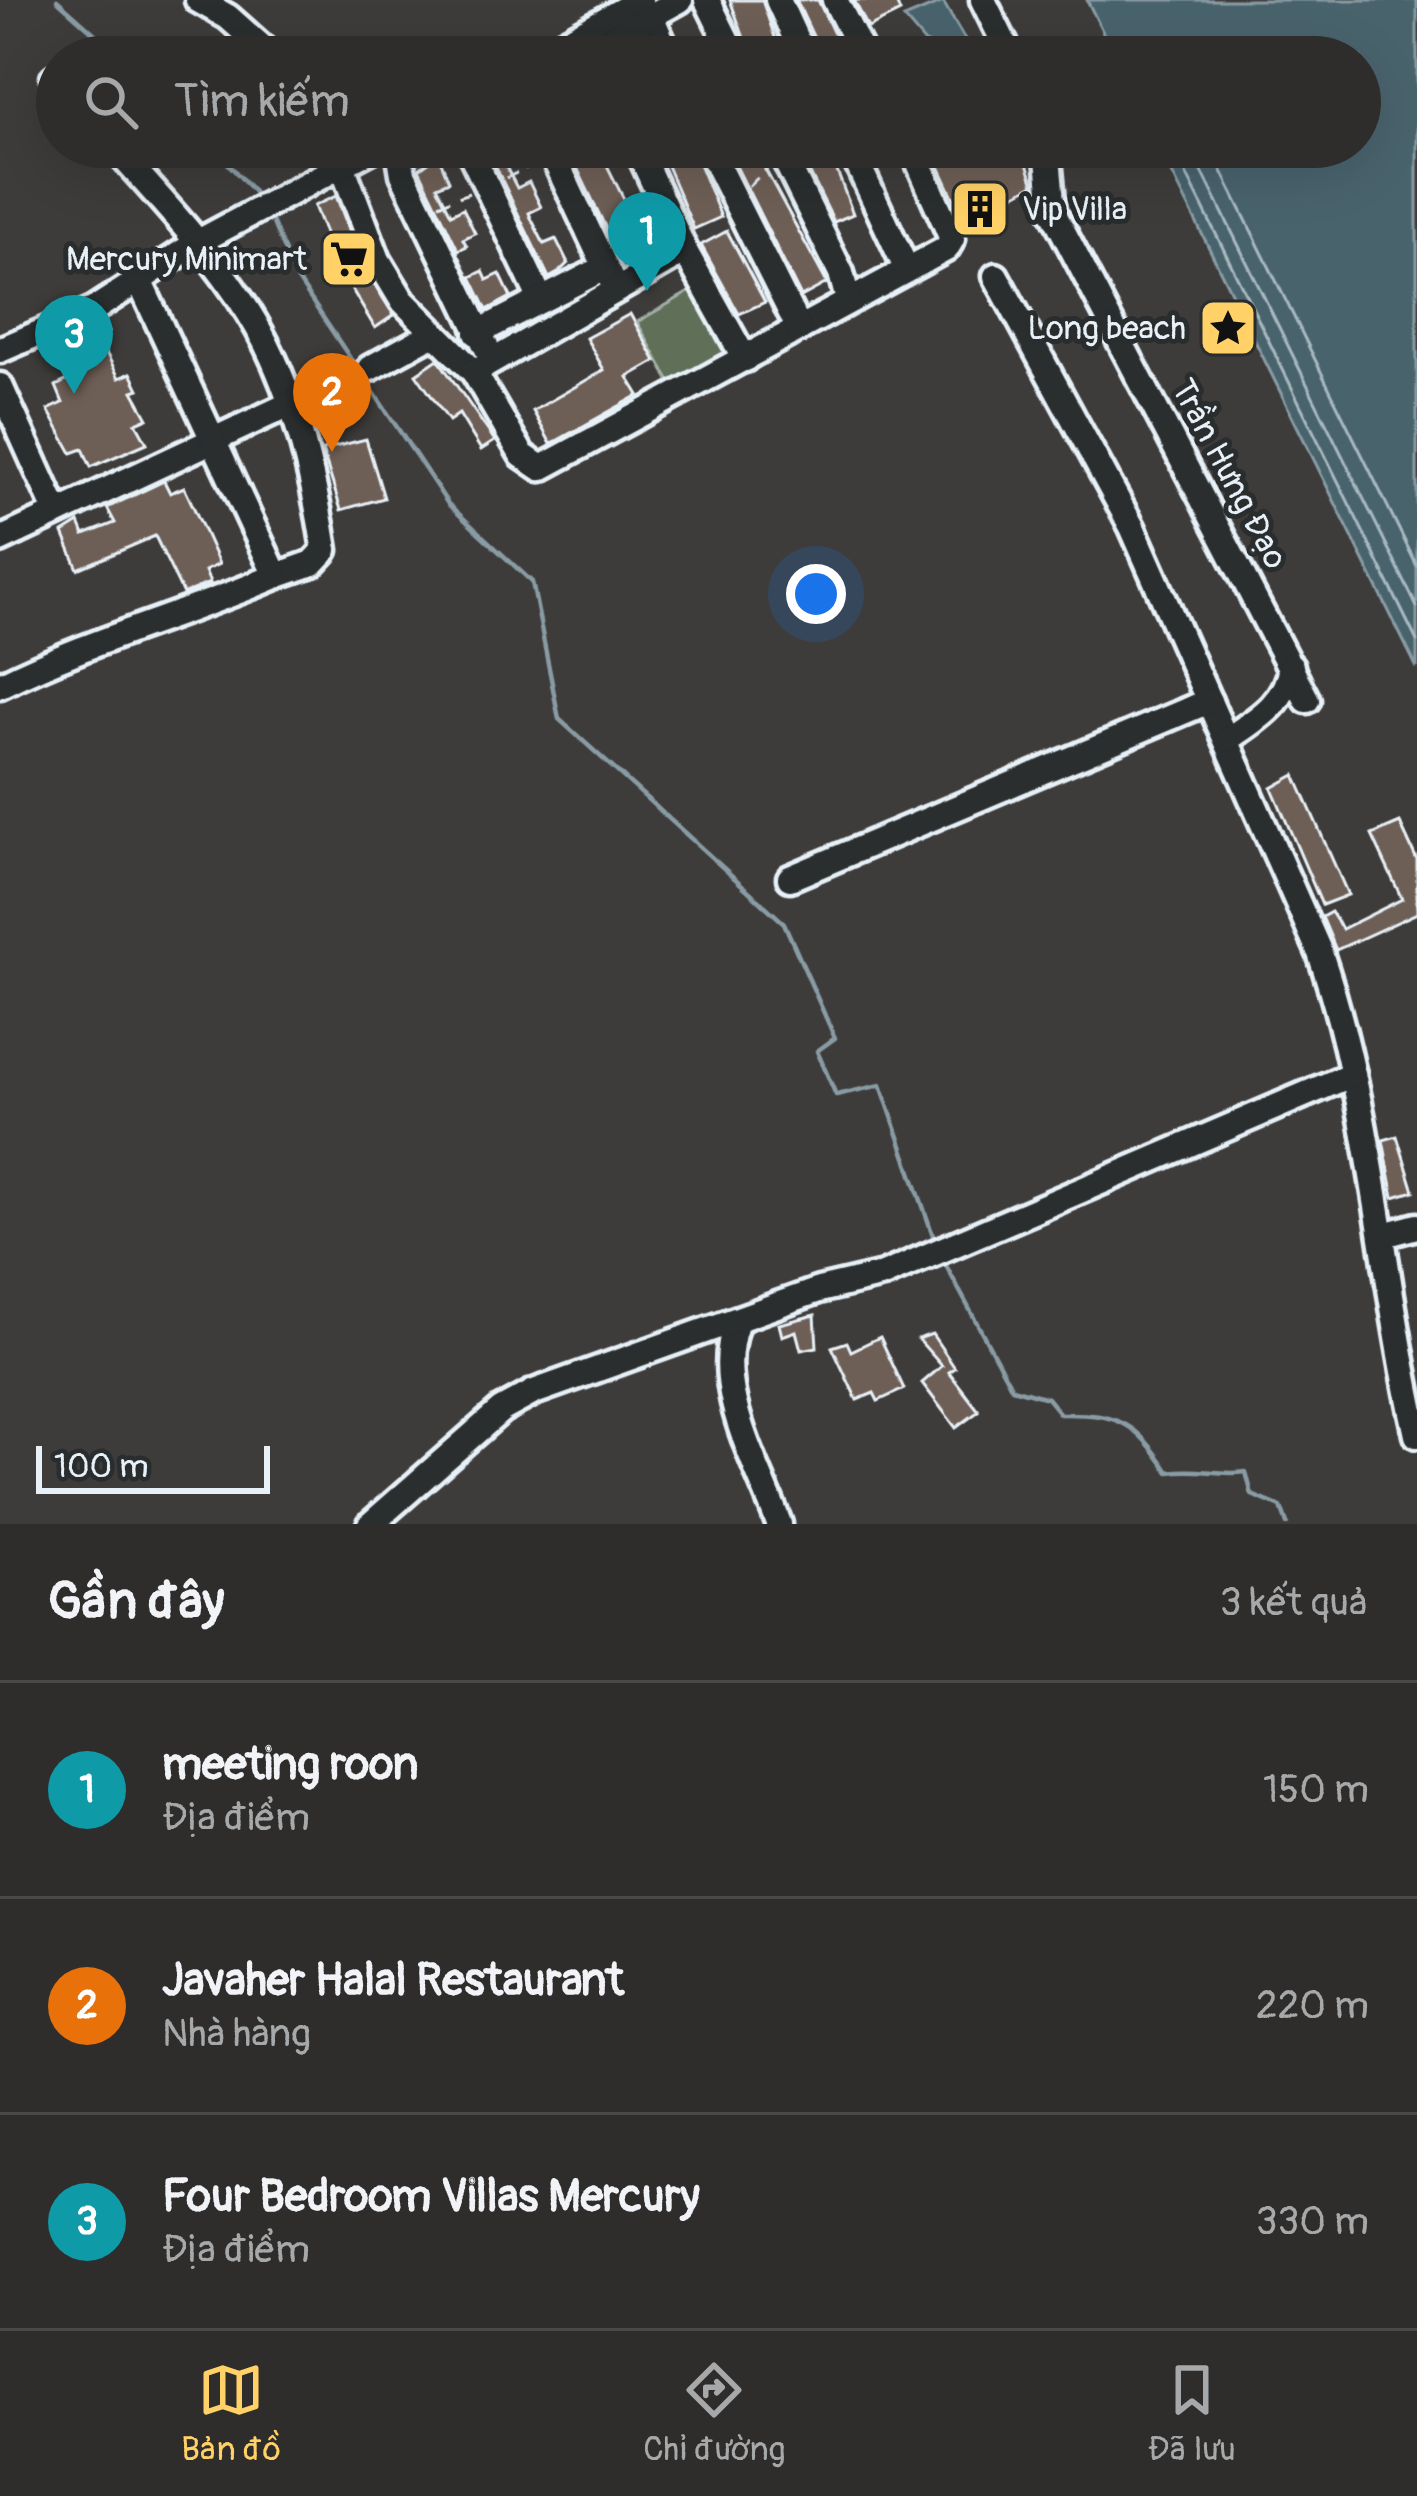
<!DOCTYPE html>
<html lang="vi">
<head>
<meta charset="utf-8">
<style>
	body { margin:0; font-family:Pangolin,sans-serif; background:#3a3938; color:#f1f3f6 }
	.scale { position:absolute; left:36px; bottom:30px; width:234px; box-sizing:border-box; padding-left:12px; border:6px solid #e8f1f8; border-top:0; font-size:33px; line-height:42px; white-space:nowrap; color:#e8f1f8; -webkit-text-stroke:9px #2a2d2e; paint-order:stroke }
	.you { position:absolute; left:816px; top:594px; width:42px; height:42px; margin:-30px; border:9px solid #fff; border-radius:50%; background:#1a73e8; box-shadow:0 0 0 18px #1a73e833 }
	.badge { display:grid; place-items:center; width:78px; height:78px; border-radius:50%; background:#ffd166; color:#fff; font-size:39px; font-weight:700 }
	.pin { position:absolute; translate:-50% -99px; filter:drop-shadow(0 3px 6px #0008) }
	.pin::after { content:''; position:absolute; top:63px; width:42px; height:36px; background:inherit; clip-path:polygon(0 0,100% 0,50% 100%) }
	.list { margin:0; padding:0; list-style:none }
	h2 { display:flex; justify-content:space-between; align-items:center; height:156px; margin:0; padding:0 48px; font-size:51px }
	h2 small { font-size:39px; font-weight:400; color:#a7a8a9 }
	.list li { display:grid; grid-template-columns:78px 1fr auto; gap:36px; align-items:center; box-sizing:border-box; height:216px; padding:0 48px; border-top:3px solid #494948 }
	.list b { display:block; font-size:45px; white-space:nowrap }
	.list p { margin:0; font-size:39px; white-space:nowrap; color:#a7a8a9 }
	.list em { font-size:39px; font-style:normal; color:#a7a8a9 }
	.icon { flex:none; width:66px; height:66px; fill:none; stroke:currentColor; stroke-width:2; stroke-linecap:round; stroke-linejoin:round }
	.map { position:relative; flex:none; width:1417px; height:1524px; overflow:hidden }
	.search { position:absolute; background:#2e2d2c; box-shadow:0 12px 48px #0002; left:36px; right:36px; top:36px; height:132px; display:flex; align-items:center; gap:30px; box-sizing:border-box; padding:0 42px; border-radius:66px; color:#a7a8a9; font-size:45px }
	.sheet { height:804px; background:#2e2d2c }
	nav { display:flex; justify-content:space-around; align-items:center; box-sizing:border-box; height:168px; border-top:3px solid #494948; background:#2e2d2c; font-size:33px; color:#a7a8a9 }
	nav a { display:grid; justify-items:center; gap:6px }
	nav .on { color:#ffd166 }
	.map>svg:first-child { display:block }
	.green { fill:#607058; stroke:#a4b0a8; stroke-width:3 }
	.water { fill:#49646d; stroke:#899ca5; stroke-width:3 }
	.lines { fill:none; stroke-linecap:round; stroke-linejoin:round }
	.shore { stroke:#a8b9c0; stroke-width:3 }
	.stream { stroke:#899ca5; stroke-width:4.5 }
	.building { fill:#6e5e56; stroke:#e8f1f8; stroke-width:3 }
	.minor-casing { stroke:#e8f1f8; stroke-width:33 }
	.path { stroke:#e8f1f8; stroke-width:3; stroke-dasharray:12 9; stroke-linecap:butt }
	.minor { stroke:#2a2d2e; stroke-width:24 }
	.labels { text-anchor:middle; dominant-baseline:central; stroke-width:10; stroke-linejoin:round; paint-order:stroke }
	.poi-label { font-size:33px; fill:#e8f1f8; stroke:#2a2d2e; text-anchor:end }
	.street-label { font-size:33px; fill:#e8f1f8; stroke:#2a2d2e }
</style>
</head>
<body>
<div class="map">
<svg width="1417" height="1524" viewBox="0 0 1417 1524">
	<rect width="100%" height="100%" fill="#3e3c3a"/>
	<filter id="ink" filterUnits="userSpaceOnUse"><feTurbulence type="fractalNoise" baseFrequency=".00833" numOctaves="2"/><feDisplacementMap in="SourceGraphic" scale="24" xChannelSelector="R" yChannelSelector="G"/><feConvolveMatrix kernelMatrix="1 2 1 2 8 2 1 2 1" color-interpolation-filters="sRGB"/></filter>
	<g filter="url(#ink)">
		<polygon class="green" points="701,285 734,346 670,382 637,322"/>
		<g class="water">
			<polygon points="1087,0 1417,0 1417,668 1159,147 1360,147 1360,57 1115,57"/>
			<polygon points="943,2 971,50 958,57 925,43 904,18"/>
		</g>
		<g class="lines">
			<g class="shore">
				<polyline points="1173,147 1417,641"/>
				<polyline points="1190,147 1417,607"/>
				<polyline points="1210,147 1417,566"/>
			</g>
			<g class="stream">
				<polyline points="57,0 121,57"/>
				<polyline points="213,147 262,201"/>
				<polyline points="270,216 294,274 356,367"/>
				<polyline points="363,376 448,504 532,582 559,719 784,923 835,1038 817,1051 836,1095 881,1085 936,1244"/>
				<path d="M943 1260 1012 1388 1047 1398 1060 1414C1120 1413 1136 1423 1169 1472 1198 1467 1219 1476 1246 1472L1252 1495 1281 1507 1287 1524"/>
			</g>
		</g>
		<g class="building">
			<polygon points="730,0 762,0 780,52 751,57"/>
			<polygon points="796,0 818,0 836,38 818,47"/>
			<polygon points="854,0 895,0 900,12 868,28"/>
			<polygon points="486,147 524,147 504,156 505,165 517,188 529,182 541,207 529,213 532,220 544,244 556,239 568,263 558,273 549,278"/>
			<polygon points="567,147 598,147 649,250 622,262"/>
			<polygon points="659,147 692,147 721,217 694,229"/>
			<polygon points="753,147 827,283 801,297 730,154"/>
			<polygon points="797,147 828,147 853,214 834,222"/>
			<polygon points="930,147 1021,147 1034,184 999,203 1004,212 969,231"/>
			<polygon points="438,155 449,181 437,186 451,214 463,208 475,233 463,239 467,246 458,250 419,169"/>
			<polygon points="336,196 364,268 394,315 375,328 338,266 314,206"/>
			<polygon points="727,231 765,302 739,314 701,245"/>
			<polygon points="483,271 487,280 500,274 511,297 487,310 471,277"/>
			<polygon points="630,314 656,361 628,377 639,395 551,444 533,411 604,370 586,338"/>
			<polygon points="104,323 109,332 98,337 119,378 131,373 139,389 133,391 148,418 136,423 147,443 91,467 83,449 72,453 48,410 63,403 56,386 83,372 68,339"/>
			<polygon points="438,359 495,441 481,450 459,414 449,421 416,374"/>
			<polygon points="366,439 384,498 341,510 322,450"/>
			<polygon points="164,481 170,493 184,487 193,506 219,564 205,571 210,583 183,594 155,536 78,569 63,533 79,523 84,535 115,523 107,508"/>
			<polygon points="1295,775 1348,895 1322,905 1272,788"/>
			<polygon points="1400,823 1417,860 1417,913 1336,950 1322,917 1331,912 1342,929 1402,899 1372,835"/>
			<polygon points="1397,1136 1414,1191 1394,1197 1383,1140"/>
			<polygon points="815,1315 817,1347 801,1350 796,1331 782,1336 779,1324"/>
			<polygon points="932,1334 955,1368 949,1372 979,1411 956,1428 922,1383 942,1366 918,1339"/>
			<polygon points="880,1337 904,1389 878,1401 874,1393 857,1400 832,1347 847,1342 851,1351"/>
		</g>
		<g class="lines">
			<defs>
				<g id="minor">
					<polyline points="198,0 228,17 273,57"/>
					<polyline points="707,0 735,57"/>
					<polyline points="778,0 804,57"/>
					<polyline points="835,0 864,57"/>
					<polyline points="983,0 1011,57"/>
					<polyline points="651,16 669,57"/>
					<polyline points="538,57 640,0"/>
					<polyline points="577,57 680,0"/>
					<polyline points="54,78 57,82"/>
					<path d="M114 147C161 200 211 252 249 313 291 380 313 472 325 550L313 563 276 576"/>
					<polyline points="335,147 378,260 402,300 474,372 522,455 541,468 946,249 952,239 912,147"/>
					<polyline points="416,147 400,156 403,174 492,359"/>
					<polyline points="468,147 541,300"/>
					<polyline points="549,147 615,288"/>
					<polyline points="637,147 685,251 745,359"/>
					<polyline points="708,147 799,329"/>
					<polyline points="779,147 841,273 848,300"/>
					<polyline points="850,147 906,268"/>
					<polyline points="1047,147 1053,212 1307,700"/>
					<path d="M996 276 1132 527 1320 953C1373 1109 1381 1275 1417 1435"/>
					<polyline points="477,333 604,268"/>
					<polyline points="0,350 93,310 198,242 376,147"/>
					<polyline points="370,368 434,333"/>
					<polyline points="474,372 685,251"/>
					<polyline points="0,386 57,513"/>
					<polyline points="0,540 350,376"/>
					<path d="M0 685C90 640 185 615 276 576L138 278"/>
					<path d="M1227 740C1256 720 1286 704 1291 666"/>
					<polyline points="790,878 1209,701"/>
					<polyline points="1384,1235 1417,1226"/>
					<path d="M736 1324C712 1389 757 1462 779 1524"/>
					<polyline points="371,1524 501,1410 534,1392 819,1290 883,1275 1353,1074"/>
				</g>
			</defs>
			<use href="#minor" class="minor-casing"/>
			<g class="path">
				<polyline points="975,57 989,55"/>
				<polyline points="576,157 600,147"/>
				<polyline points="506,178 535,164"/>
				<polyline points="749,186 768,168"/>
				<polyline points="439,204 469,193"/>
			</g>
			<use href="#minor" class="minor"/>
		</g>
	</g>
	<defs>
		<symbol id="building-square" viewBox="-11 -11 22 22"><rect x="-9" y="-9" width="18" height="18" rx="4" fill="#ffd166" stroke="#2a2d2e"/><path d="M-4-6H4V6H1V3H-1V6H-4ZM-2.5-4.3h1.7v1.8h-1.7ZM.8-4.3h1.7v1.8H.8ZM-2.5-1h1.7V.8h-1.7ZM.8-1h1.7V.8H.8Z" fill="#111"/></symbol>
		<symbol id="supermarket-square" viewBox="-11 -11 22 22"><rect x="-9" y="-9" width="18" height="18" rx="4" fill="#ffd166" stroke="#2a2d2e"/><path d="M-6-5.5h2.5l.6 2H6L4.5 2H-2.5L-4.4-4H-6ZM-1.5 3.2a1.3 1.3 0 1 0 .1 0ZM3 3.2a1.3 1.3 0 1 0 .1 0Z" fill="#111"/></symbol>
		<symbol id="sight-square" viewBox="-11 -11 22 22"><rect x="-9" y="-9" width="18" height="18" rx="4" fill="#ffd166" stroke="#2a2d2e"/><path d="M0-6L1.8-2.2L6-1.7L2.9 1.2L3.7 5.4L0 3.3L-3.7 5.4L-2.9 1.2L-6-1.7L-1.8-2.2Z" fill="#111"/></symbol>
	</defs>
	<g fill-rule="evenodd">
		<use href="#building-square" x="947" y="176" width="66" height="66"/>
		<use href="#supermarket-square" x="316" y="226" width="66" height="66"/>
		<use href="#sight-square" x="1195" y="295" width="66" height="66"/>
	</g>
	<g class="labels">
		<g class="poi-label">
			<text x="1022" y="209" text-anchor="start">Vip Villa</text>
			<text x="307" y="259">Mercury Minimart</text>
			<text x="1186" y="328">Long beach</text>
		</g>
		<g class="street-label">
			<text transform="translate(1229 474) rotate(62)">Trần Hưng Đạo</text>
		</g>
	</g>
</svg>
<div class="scale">100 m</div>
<div class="you"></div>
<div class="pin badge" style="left:647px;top:291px;background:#0f9aa8">1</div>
<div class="pin badge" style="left:332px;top:452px;background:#e8710a">2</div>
<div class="pin badge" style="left:74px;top:394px;background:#0f9aa8">3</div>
<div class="search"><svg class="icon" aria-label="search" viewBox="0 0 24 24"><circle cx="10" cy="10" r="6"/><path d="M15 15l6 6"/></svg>Tìm kiếm</div>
</div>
<section class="sheet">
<h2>Gần đây<small>3 kết quả</small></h2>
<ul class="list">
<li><span class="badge" style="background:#0f9aa8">1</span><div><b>meeting roon</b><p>Địa điểm</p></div><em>150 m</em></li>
<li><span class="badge" style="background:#e8710a">2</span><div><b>Javaher Halal Restaurant</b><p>Nhà hàng</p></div><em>220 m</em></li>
<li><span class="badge" style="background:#0f9aa8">3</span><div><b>Four Bedroom Villas Mercury</b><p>Địa điểm</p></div><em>330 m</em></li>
</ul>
</section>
<nav>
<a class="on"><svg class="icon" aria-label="map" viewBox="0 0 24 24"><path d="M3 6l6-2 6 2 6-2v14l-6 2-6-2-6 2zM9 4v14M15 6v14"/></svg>Bản đồ</a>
<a><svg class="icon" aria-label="directions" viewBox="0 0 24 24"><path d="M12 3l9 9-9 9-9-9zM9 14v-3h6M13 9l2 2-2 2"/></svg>Chỉ đường</a>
<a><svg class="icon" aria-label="saved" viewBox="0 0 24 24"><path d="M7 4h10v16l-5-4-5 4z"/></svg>Đã lưu</a>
</nav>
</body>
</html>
